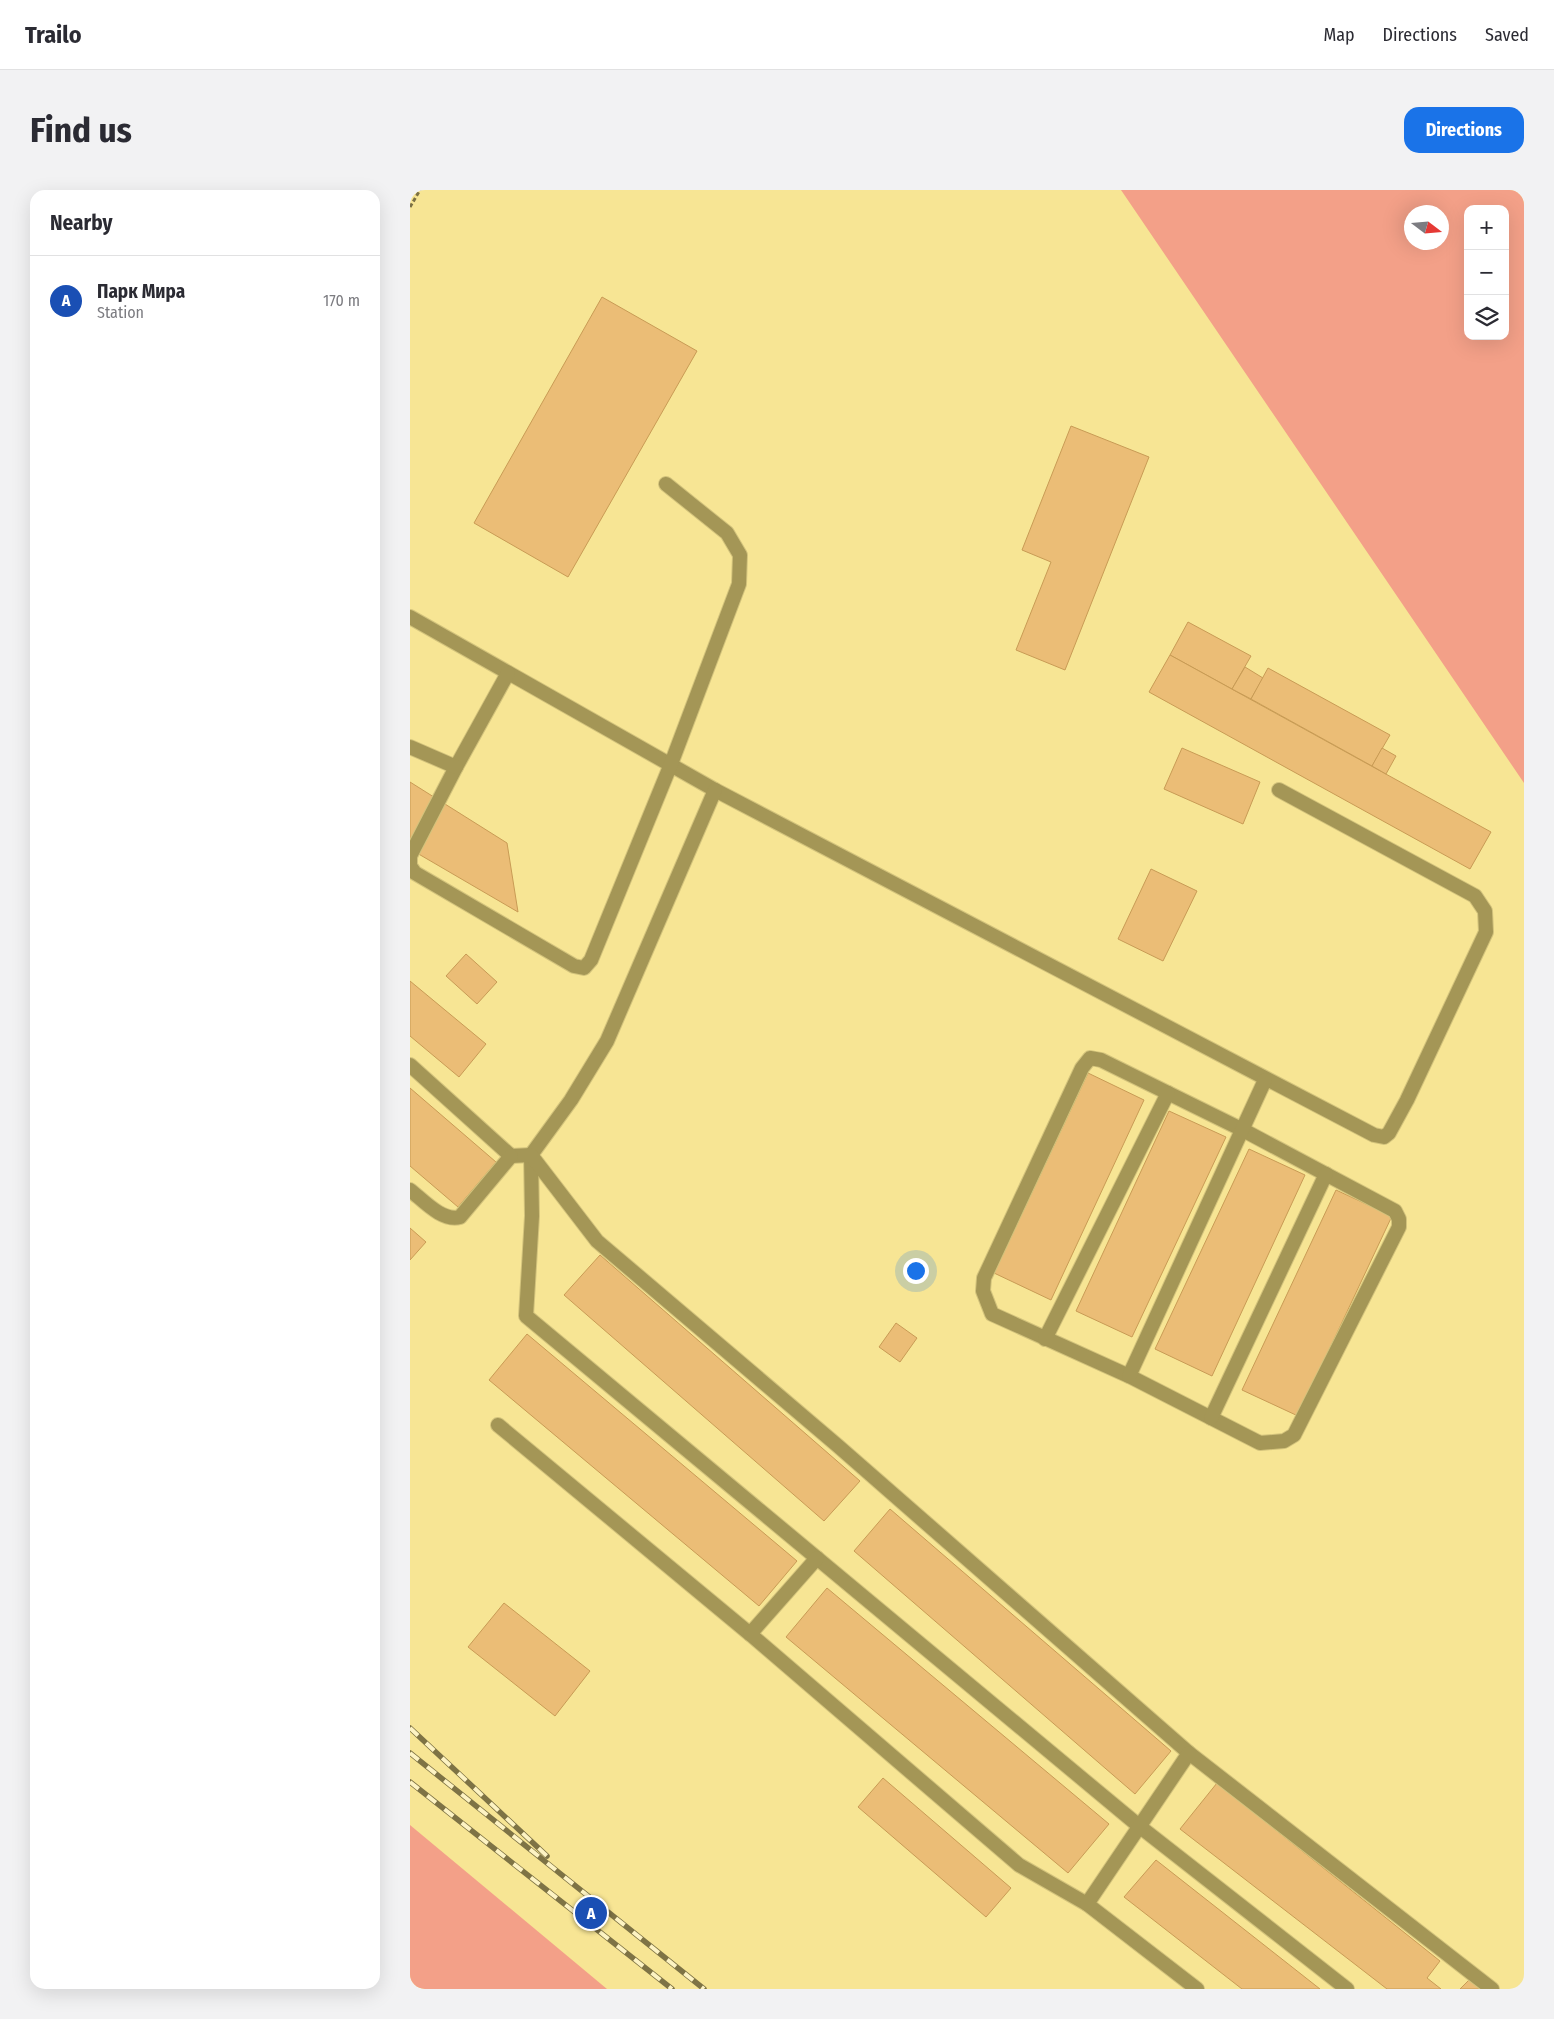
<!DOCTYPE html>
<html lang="en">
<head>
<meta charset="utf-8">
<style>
	body { margin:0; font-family:"Fira Sans Condensed",sans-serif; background:#f2f2f3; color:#2b2b33 }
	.controls { position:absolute; right:15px; top:15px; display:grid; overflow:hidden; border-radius:10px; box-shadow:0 5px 20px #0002 }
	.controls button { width:45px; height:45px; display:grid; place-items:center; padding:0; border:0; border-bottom:1px solid #e1e1e2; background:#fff; color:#2b2b33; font:25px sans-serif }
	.compass { position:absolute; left:994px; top:15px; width:45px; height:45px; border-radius:50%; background:#fff; box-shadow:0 5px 20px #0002; rotate:106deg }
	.you { position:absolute; left:505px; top:1080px; width:18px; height:18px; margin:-12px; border:4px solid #fff; border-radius:50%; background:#1a73e8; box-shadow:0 0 0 8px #1a73e833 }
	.badge { display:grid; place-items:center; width:32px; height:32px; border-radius:50%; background:#1a73e8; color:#fff; font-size:16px; font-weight:700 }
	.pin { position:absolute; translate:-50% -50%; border:2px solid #fff; box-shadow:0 1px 5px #0006 }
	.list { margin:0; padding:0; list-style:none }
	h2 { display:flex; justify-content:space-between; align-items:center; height:65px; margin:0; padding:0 20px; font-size:21px }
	h2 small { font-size:16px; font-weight:400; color:#7c7c81 }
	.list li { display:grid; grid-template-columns:32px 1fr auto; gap:15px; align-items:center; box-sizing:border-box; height:90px; padding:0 20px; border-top:1px solid #e1e1e2 }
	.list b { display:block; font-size:19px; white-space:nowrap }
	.list p { margin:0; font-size:16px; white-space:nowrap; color:#7c7c81 }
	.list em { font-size:16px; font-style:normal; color:#7c7c81 }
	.icon { flex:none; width:28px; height:28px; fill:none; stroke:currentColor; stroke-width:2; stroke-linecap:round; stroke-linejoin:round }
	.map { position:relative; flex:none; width:1114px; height:1799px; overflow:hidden; border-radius:15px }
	header { display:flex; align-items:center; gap:30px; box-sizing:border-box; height:70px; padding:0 25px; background:#fff; border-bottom:1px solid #e1e1e2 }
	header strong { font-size:24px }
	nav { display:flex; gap:28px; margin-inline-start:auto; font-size:18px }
	.intro { display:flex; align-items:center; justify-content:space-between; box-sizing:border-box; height:120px; padding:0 30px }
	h1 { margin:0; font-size:35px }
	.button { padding:12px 22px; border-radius:15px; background:#1a73e8; color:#fff; font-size:18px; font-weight:700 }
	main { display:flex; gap:30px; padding:0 30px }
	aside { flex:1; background:#fff; border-radius:15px; box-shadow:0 5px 20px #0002 }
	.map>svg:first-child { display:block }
	.green { fill:#f3a088; fill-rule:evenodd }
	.building { fill:#ebbd76; stroke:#c89b55 }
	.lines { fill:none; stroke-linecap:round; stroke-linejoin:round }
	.service-casing { stroke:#d3c37c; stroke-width:16 }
	.path { stroke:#7c7144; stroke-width:3; stroke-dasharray:4 2.5; stroke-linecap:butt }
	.service { stroke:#a49656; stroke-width:14 }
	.rail-casing { stroke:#7e7345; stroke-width:5.5 }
	.rail { stroke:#fdf3c3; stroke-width:4; stroke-dasharray:11; stroke-linecap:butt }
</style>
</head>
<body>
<header>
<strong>Trailo</strong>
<nav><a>Map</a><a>Directions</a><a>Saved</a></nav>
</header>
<div class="intro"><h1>Find us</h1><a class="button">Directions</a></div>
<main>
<aside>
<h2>Nearby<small></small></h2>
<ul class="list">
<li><span class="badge" style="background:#1a4fb4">A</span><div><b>Парк Мира</b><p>Station</p></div><em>170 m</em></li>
</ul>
</aside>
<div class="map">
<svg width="1114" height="1799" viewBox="0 0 1114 1799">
	<rect width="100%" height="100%" fill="#f7e594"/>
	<g class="green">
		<path d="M711 0H1114V593ZM1058 19H1095V146H1058ZM1002 22H1032V52H1002Z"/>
		<polygon points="0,1635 197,1799 0,1799"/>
	</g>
	<g class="building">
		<polygon points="192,107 287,161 158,387 64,333"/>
		<polygon points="661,236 739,267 655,480 606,460 641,372 612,360"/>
		<polygon points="778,432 841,466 822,499 760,465"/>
		<polygon points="760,465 1081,642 1060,679 739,502"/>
		<polygon points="835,477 853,488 841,509 822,499"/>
		<polygon points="858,478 980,545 962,576 841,509"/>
		<polygon points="772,558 850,592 833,634 754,599"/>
		<polygon points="972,558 986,566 976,584 962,576"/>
		<polygon points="0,592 97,653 108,722 0,659"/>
		<polygon points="741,679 787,701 753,771 708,749"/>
		<polygon points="56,764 87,792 67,814 36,786"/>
		<polygon points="0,791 76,854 49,887 0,846"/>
		<polygon points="678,883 734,910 641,1110 584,1083"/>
		<polygon points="0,898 86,972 48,1017 0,976"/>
		<polygon points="759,921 816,947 722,1147 666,1121"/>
		<polygon points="839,959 895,985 802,1186 745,1159"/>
		<polygon points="926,1000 982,1026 888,1226 832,1200"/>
		<polygon points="0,1038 16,1052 0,1070"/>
		<polygon points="190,1065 450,1291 414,1331 154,1105"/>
		<polygon points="486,1133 507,1148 490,1172 469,1157"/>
		<polygon points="117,1144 387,1371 349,1416 79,1190"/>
		<polygon points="480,1319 761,1561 725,1604 444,1361"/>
		<polygon points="417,1398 699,1634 658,1683 376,1447"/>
		<polygon points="94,1413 180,1481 145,1526 58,1457"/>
		<polygon points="473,1588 601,1698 576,1727 448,1617"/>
		<polygon points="807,1593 1030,1771 1017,1788 1031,1799 977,1799 770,1639"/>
		<polygon points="746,1670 910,1799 832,1799 714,1707"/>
		<polygon points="1060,1789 1073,1799 1050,1799"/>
	</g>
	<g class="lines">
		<defs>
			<g id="service">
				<polyline points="0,427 305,600 964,945 974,947 979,943 997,910 1076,742 1075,721 1065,706 869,600"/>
				<polyline points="98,483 46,577 0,666 0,676 5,683 164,776 174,778 181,770 261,574 329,394 330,365 317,343 256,294"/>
				<polyline points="0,557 46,577"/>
				<polyline points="305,600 197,851 161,910 121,965 122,1026 116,1126 729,1636 937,1799"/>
				<polygon points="680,868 691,870 833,940 985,1021 989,1029 989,1037 884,1245 874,1251 850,1253 719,1186 582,1124 573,1101 574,1088 672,878"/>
				<polyline points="0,875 101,966 121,965 187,1051 428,1256 779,1563 1082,1799"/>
				<path d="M0 1000C13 1010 32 1032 50 1027L101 966"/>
				<polyline points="635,1149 758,903"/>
				<polyline points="719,1186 855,890"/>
				<polyline points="801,1228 916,984"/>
				<polyline points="88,1235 340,1444"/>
				<polyline points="407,1368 340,1444 609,1675 677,1714"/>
				<polyline points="779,1563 677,1714 787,1799"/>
			</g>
		</defs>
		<use href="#service" class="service-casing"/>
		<polyline class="path" points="0,17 10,0"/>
		<use href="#service" class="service"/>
		<defs>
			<g id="rail">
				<polyline points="0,1538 137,1666"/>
				<polyline points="0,1563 294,1799"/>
				<polyline points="0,1592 262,1799"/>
			</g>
		</defs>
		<use href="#rail" class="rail-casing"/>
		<use href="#rail" class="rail"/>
	</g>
</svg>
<div class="controls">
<button>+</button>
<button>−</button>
<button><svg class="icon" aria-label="layers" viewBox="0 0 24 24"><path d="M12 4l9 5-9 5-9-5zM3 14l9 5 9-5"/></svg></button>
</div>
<svg class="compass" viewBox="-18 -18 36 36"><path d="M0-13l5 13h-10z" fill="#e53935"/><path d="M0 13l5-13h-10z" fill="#7c7c81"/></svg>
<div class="you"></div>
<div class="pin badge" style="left:181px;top:1723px;background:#1a4fb4">A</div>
</div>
</main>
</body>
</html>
